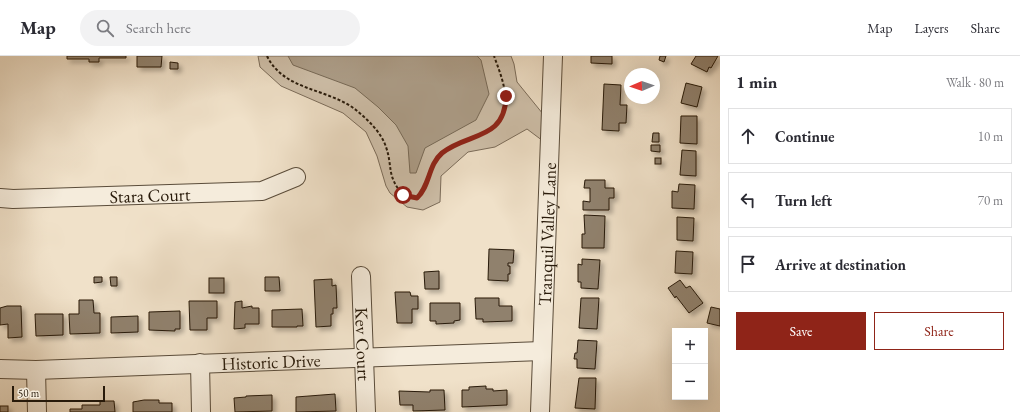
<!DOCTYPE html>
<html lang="en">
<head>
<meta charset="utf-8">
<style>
	body { margin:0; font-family:"EB Garamond",serif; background:#f2f2f3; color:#2b2b33 }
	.controls { position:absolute; right:12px; bottom:12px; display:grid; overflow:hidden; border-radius:0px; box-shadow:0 4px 16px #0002 }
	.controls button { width:36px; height:36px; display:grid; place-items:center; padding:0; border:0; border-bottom:1px solid #e1e1e2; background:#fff; color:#2b2b33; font:20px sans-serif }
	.compass { position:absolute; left:624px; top:12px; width:36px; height:36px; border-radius:50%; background:#fff; box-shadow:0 4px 16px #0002; rotate:268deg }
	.scale { position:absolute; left:12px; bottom:10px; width:93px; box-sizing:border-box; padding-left:4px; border:2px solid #281a0a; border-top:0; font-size:11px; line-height:14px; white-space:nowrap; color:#281a0a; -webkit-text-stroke:3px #f5ecdc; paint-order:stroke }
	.stop { position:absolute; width:12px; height:12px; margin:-9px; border:3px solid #8f2418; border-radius:50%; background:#fff }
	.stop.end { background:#8f2418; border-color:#fff; box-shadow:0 1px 4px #0008 }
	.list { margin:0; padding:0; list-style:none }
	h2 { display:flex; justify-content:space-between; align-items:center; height:52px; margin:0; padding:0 16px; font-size:17px }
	h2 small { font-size:13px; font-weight:400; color:#7c7c81 }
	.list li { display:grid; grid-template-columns:26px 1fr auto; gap:12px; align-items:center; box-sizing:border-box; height:56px; margin:0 8px 8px; padding:0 8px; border:1px solid #e1e1e2; border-radius:0px }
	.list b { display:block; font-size:15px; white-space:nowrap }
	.list em { font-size:13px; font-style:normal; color:#7c7c81 }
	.actions { display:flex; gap:8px; padding:12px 16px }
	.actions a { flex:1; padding:9px 0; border:1px solid #8f2418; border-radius:0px; text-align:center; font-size:14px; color:#8f2418 }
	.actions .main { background:#8f2418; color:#fff }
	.icon { flex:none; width:22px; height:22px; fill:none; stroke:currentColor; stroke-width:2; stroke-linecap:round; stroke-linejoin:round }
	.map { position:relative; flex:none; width:720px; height:356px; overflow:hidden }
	header { display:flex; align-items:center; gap:24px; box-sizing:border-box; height:56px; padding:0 20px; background:#fff; border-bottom:1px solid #e1e1e2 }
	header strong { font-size:19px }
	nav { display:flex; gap:22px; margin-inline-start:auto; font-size:14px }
	.search { width:280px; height:36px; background:#f2f2f3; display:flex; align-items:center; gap:10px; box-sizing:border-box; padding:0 14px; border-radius:22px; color:#7c7c81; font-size:15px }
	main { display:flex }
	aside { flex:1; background:#fff }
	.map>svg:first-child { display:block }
	.green { fill:#cebfa9; stroke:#7b6c5a }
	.water { fill:#ac9d88; stroke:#776956 }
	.building { fill:#90816d; stroke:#281a0a; filter:url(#shadow) }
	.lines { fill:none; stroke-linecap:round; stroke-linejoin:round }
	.minor-casing { stroke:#5a4c3a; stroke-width:20 }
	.path { stroke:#281a0a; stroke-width:2; stroke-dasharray:3 2; stroke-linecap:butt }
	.minor { stroke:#f5ecdc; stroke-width:18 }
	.route { stroke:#8f2418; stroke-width:5 }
	.labels { text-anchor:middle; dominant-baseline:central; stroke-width:4; stroke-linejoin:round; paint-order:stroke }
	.street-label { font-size:18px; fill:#281a0a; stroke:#f5ecdc }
</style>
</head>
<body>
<header>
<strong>Map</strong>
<div class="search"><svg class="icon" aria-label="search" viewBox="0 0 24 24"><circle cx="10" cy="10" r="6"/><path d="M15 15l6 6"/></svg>Search here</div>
<nav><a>Map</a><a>Layers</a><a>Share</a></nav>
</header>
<main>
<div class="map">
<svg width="720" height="356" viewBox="0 0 720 356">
	<defs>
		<filter id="shadow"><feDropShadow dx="3.5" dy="3.5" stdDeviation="2" flood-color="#0004"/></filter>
	</defs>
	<rect width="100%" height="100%" fill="#f0e1c9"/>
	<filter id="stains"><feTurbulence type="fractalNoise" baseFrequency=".005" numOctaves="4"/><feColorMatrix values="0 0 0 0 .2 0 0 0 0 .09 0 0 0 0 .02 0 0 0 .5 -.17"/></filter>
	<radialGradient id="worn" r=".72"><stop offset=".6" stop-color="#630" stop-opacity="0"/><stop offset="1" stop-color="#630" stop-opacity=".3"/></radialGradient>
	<polygon class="green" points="258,0 511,0 514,8 517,26 543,58 543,85 527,73 495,91 468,96 441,120 440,146 423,154 407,151 390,137 386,130 377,100 366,76 343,57 281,30 260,11"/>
	<polygon class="water" points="288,0 477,0 481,4 489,38 476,64 425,92 416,117 410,117 408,90 396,69 378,51 355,32 293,9"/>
	<g class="building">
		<polygon points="67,0 126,0 126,2 99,2 99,6 89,6 89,3 67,3"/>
		<polygon points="137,0 162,0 161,11 137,11"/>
		<polygon points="591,0 612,0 612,8 591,7"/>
		<polygon points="660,0 666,0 664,6 659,4"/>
		<polygon points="696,0 718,0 711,12 709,11 707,16 691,8"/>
		<polygon points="170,6 178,7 178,13 170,13"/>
		<polygon points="686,27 702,31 697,51 681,47"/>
		<polygon points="604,28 621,29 620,49 627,49 626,67 619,67 619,75 602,74"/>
		<polygon points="681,60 697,60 697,88 680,87"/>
		<polygon points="653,77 659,77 659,86 652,86"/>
		<polygon points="651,89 660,89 660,96 651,95"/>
		<polygon points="682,94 696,95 696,120 680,119"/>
		<rect x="655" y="102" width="6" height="6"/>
		<polygon points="585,124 605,124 605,132 614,132 614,142 609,142 609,154 583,154 583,145 590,146 590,132 584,132"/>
		<polygon points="679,128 695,129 694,153 672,152 672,135 678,136"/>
		<polygon points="584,159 605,160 604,192 582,192 582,178 585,178"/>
		<polygon points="677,161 694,162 693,185 677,184"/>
		<polygon points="489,193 514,194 513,207 508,207 508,210 510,210 510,218 508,218 508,225 488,224"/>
		<polygon points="676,195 693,196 692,218 675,217"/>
		<polygon points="582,203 600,204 598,233 581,232 581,226 578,226 578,208 582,209"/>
		<polygon points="439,215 439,233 425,233 424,216"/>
		<polygon points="94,221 102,221 102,226 94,227"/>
		<polygon points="110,221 117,221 117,230 111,230"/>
		<polygon points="265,221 279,221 280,235 265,235"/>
		<rect x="209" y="222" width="15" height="15"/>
		<polygon points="332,223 332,230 336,229 337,252 333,252 333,258 331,258 331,270 316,271 314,224"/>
		<polygon points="680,224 686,232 690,230 703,247 689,257 676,240 675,242 668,232"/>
		<polygon points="395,236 410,236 411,240 418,240 418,253 412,253 412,267 397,267"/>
		<polygon points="475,242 499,242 499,250 512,250 512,265 483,266 483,263 476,263"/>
		<polygon points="581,242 599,242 597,273 579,272"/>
		<polygon points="79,244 93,244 94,257 100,257 100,277 70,278 69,258 79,258"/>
		<polygon points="189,245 217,245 217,262 207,262 207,274 190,274"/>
		<polygon points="242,245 242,252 252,250 252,252 259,252 259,268 245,268 245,272 234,273 235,246"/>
		<polygon points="430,247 460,247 460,264 454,265 454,267 436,268 436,265 430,265"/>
		<polygon points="7,250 21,250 22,281 8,282 8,268 0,269 0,252"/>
		<polygon points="711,251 720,253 720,270 707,267"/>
		<polygon points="302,253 303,270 297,270 297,271 272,271 272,254"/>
		<polygon points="180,255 180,273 175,273 175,275 149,274 149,256"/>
		<polygon points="35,258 63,258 63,279 36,280"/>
		<polygon points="138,260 138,276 111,277 111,261"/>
		<polygon points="578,284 597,285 595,313 577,312 577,303 574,303 575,297 577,297"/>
		<polygon points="579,322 596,322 595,353 575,352"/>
		<polygon points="486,330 486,333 493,333 493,335 507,334 507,349 462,351 462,334 469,334 469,331"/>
		<polygon points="430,334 444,334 445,354 413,355 413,349 400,349 399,335 430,336"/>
		<polygon points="335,338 336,355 296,356 296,341"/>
		<polygon points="272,339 272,355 235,356 234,342 246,341 246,340"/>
		<polygon points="144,344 159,344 159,347 172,347 172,356 133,356 133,346"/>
		<polygon points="100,345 114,345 115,356 70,356 70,353 82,353 82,349 100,349"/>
		<rect x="0" y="350" width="8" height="6"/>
	</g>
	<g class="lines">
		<defs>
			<g id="minor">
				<path id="s1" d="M0 142 13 143 262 135 296 121"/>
				<path id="s2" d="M361 220 366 356"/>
				<polyline points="200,307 201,356"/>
				<path id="s3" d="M0 313 36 314 542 295"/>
				<polyline points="36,314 37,356"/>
				<path id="s4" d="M540 356 553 0"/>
			</g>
		</defs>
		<use href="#minor" class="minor-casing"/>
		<path class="path" d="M267 0C284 35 328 32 356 54 368 64 381 76 386 91 393 111 386 119 403 139L417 142C430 130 428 110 442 97 448 92 459 89 466 85 474 81 484 78 491 73 517 57 502 22 494 0"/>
		<use href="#minor" class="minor"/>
	</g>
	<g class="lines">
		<path class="route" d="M403 139 417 142C430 130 428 109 442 97 468 76 505 85 506 40"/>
	</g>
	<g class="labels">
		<g class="street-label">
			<text stroke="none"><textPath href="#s1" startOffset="150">Stara Court</textPath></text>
			<text stroke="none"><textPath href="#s4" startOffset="178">Tranquil Valley Lane</textPath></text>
			<text stroke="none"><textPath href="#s2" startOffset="68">Kev Court</textPath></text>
			<text stroke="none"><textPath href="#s3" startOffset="271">Historic Drive</textPath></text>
		</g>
	</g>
	<rect width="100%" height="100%" filter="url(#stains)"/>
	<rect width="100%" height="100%" fill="url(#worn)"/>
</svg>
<div class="controls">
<button>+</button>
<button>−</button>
</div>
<svg class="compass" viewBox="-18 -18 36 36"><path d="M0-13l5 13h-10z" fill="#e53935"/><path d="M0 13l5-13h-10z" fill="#7c7c81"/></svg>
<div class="scale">50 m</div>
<div class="stop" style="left:403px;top:139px"></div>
<div class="stop end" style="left:506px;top:40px"></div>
</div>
<aside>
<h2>1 min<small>Walk · 80 m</small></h2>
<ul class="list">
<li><svg class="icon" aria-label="ahead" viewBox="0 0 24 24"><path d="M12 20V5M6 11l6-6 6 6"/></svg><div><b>Continue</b></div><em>10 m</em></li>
<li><svg class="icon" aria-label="left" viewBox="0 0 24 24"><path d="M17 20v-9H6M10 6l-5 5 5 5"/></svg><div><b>Turn left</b></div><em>70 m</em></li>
<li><svg class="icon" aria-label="arrive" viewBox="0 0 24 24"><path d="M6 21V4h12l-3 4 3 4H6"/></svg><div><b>Arrive at destination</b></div></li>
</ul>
<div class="actions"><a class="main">Save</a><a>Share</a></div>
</aside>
</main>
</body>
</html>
